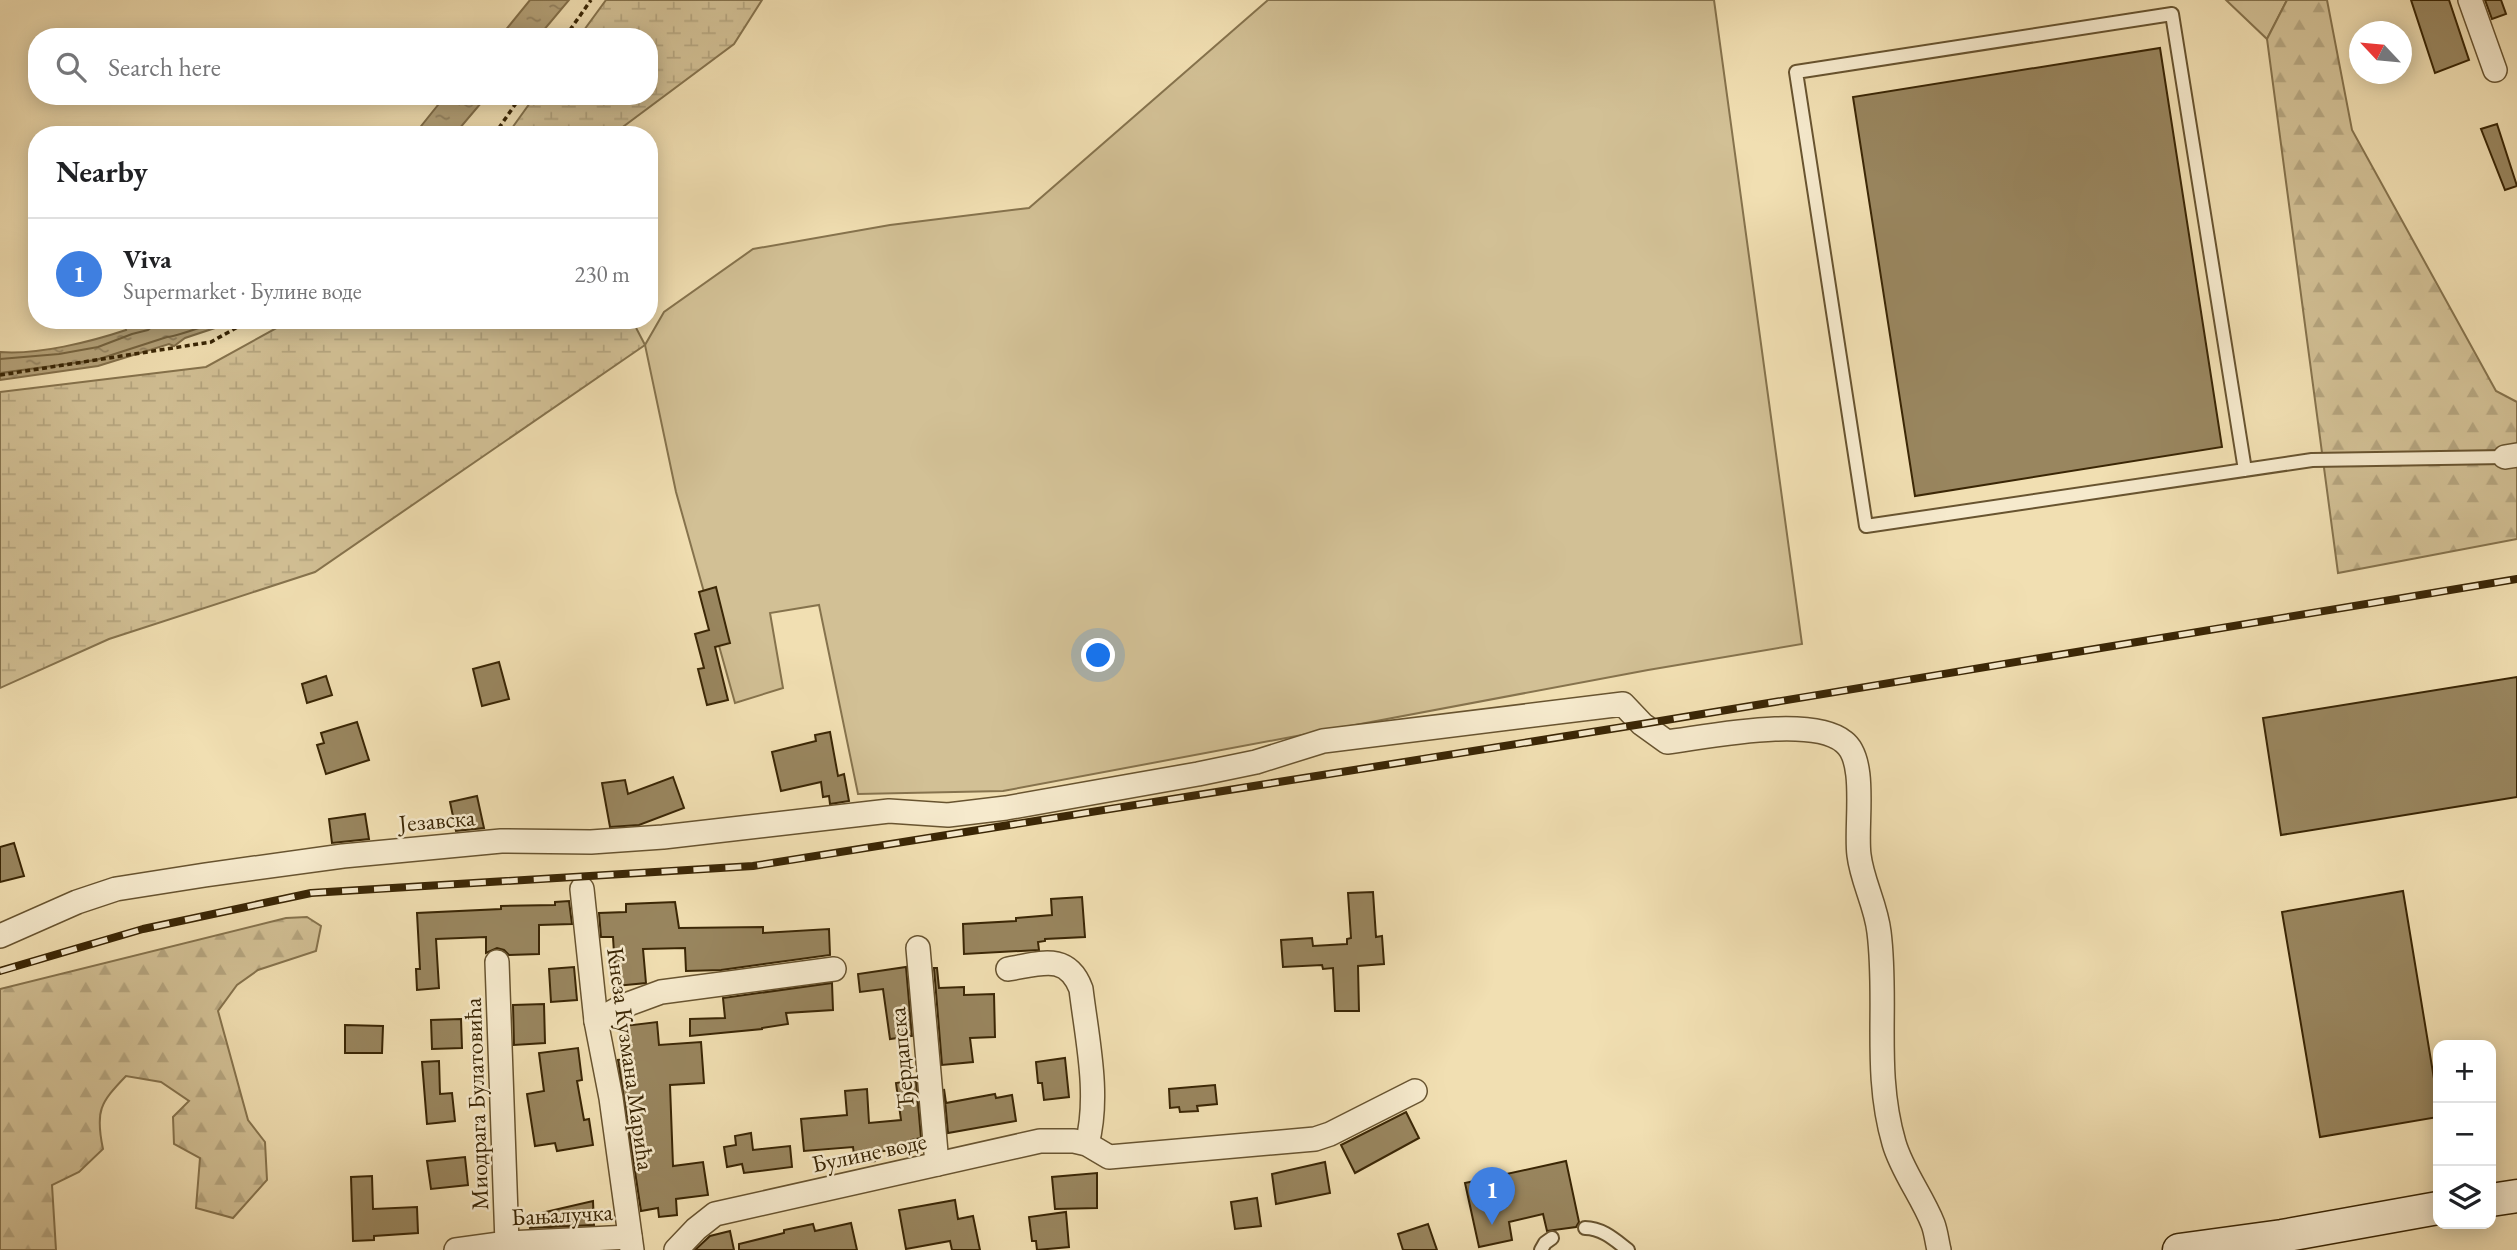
<!DOCTYPE html>
<html lang="en">
<head>
<meta charset="utf-8">
<style>
	body { margin:0; font-family:"EB Garamond",serif; background:#f2f2f2; color:#202124 }
	.controls { position:absolute; right:21px; bottom:21px; display:grid; overflow:hidden; border-radius:14px; box-shadow:0 4px 18px #0003 }
	.controls button { width:63px; height:63px; display:grid; place-items:center; padding:0; border:0; border-bottom:2px solid #e0e0e0; background:#fff; color:#202124; font:35px sans-serif }
	.compass { position:absolute; left:2349px; top:21px; width:63px; height:63px; border-radius:50%; background:#fff; box-shadow:0 4px 18px #0003; rotate:296deg }
	.you { position:absolute; left:1099px; top:656px; width:24px; height:24px; margin:-18px; border:5px solid #fff; border-radius:50%; background:#1a73e8; box-shadow:0 0 0 10px #1a73e833 }
	.badge { display:grid; place-items:center; width:46px; height:46px; border-radius:50%; background:#ea580c; color:#fff; font-size:23px; font-weight:700 }
	.pin { position:absolute; translate:-50% -58px; filter:drop-shadow(0 2px 4px #0008) }
	.pin::after { content:''; position:absolute; top:37px; width:24px; height:21px; background:inherit; clip-path:polygon(0 0,100% 0,50% 100%) }
	.list { margin:0; padding:0; list-style:none }
	h2 { display:flex; justify-content:space-between; align-items:center; height:91px; margin:0; padding:0 28px; font-size:30px }
	h2 small { font-size:23px; font-weight:400; color:#757577 }
	.list li { display:grid; grid-template-columns:46px 1fr auto; gap:21px; align-items:center; box-sizing:border-box; height:112px; padding:0 28px; border-top:2px solid #e0e0e0 }
	.list b { display:block; font-size:26px; white-space:nowrap }
	.list p { margin:0; font-size:23px; white-space:nowrap; color:#757577 }
	.list em { font-size:23px; font-style:normal; color:#757577 }
	.icon { flex:none; width:38px; height:38px; fill:none; stroke:currentColor; stroke-width:2; stroke-linecap:round; stroke-linejoin:round }
	.map { position:relative; flex:none; width:2517px; height:1250px; overflow:hidden }
	.search { position:absolute; background:#fff; box-shadow:0 4px 18px #0003; left:28px; top:28px; width:630px; height:77px; display:flex; align-items:center; gap:18px; box-sizing:border-box; padding:0 24px; border-radius:28px; color:#757577; font-size:26px }
	.panel { position:absolute; background:#fff; box-shadow:0 4px 18px #0003; left:28px; top:126px; width:630px; height:203px; border-radius:28px }
	.map>svg:first-child { display:block }
	.grass { fill:#d2c095; stroke:#86734d; stroke-width:2 }
	.forest { fill:url(#forest-firs); stroke:#86734d; stroke-width:2 }
	.wetland { fill:url(#wetland-marsh); stroke:#86734d; stroke-width:2 }
	.water { fill:url(#water-ripples); stroke:#836f49; stroke-width:2 }
	.lines { fill:none; stroke-linecap:round; stroke-linejoin:round }
	.shore { stroke:#76633e; stroke-width:2 }
	.building { fill:#99865f; stroke:#3a2605; stroke-width:2 }
	.service-casing { stroke:#685430; stroke-width:16 }
	.minor-casing { stroke:#685430; stroke-width:26 }
	.secondary-casing { stroke:#3a2605; stroke-width:35 }
	.path { stroke:#3a2605; stroke-width:3.5; stroke-dasharray:5 3.5; stroke-linecap:butt }
	.service { stroke:#f6eacd; stroke-width:12 }
	.minor { stroke:#f6eacd; stroke-width:23 }
	.secondary { stroke:#f6eacd; stroke-width:32 }
	.rail-casing { stroke:#3a2605; stroke-width:8 }
	.rail { stroke:#f6eacd; stroke-width:5; stroke-dasharray:16; stroke-linecap:butt }
	.labels { text-anchor:middle; dominant-baseline:central; stroke-width:5; stroke-linejoin:round; paint-order:stroke }
	.street-label { font-size:24px; fill:#3a2605; stroke:#f6eacd }
</style>
</head>
<body>
<div class="map">
<svg width="2517" height="1250" viewBox="0 0 2517 1250">
	<defs>
		<pattern id="forest-firs" width="22" height="20" patternUnits="userSpaceOnUse" patternTransform="scale(1.75)"><rect width="22" height="20" fill="#d2c095"/><path d="M5 1l3.5 6h-7zM16 11l3.5 6h-7z" fill="#b5a57f"/></pattern>
		<pattern id="wetland-marsh" width="20" height="14" patternUnits="userSpaceOnUse" patternTransform="scale(1.75)"><rect width="20" height="14" fill="#d2c095"/><path d="M1 5h8M5 5V1M11 12h8M15 12V8" fill="none" stroke="#b5a57f"/></pattern>
		<pattern id="water-ripples" width="26" height="14" patternUnits="userSpaceOnUse" patternTransform="scale(1.75)"><rect width="26" height="14" fill="#b3a077"/><path d="M2 4q2-2 4 0t4 0M15 11q2-2 4 0t4 0" fill="none" stroke="#938260"/></pattern>
	</defs>
	<rect width="100%" height="100%" fill="#f1dfb2"/>
	<filter id="stains"><feTurbulence type="fractalNoise" baseFrequency=".00286" numOctaves="4"/><feColorMatrix values="0 0 0 0 .2 0 0 0 0 .09 0 0 0 0 .02 0 0 0 .5 -.17"/></filter>
	<radialGradient id="worn" r=".72"><stop offset=".6" stop-color="#630" stop-opacity="0"/><stop offset="1" stop-color="#630" stop-opacity=".3"/></radialGradient>
	<g class="grass">
		<polygon points="1268,0 1714,0 1802,644 1648,670 1003,791 858,794 819,605 770,613 783,688 735,703 676,492 645,345 664,312 753,249 890,225 1029,208"/>
		<polygon points="2226,0 2287,0 2267,39"/>
	</g>
	<g class="forest">
		<polygon points="2287,0 2327,0 2352,130 2496,391 2517,402 2517,539 2338,573 2267,39"/>
		<path d="M307 917 321 926 316 951 258 970 237 985 218 1011 248 1120 265 1142 267 1180 233 1218 196 1208 200 1158 174 1144 173 1117 189 1101 161 1082 126 1076C100 1103 95 1111 103 1149L79 1172 52 1185 56 1250H0V989L286 918Z"/>
	</g>
	<g class="wetland">
		<polygon points="606,0 762,0 734,44 612,135 507,135 535,96 649,96 649,37 579,37"/>
		<polygon points="291,320 632,320 645,345 315,572 109,639 0,688 0,392 206,367"/>
	</g>
	<g class="water">
		<polygon points="530,0 569,0 538,37 500,37"/>
		<polygon points="450,96 487,96 454,135 414,135 442,100"/>
		<path d="M157 320H239L185 338 174 346 169 344 98 366 0 380V352C38 355 90 342 126 330L125 326 130 325 135 327Z"/>
	</g>
	<g class="lines">
		<g class="shore">
			<polyline points="0,359 59,354 98,347 132,334 148,330 153,326 153,320"/>
			<path d="M0 373 96 360 167 337C175 337 210 324 221 320"/>
		</g>
	</g>
	<g class="building">
		<polygon points="2411,0 2449,0 2469,60 2435,73"/>
		<polygon points="2485,0 2501,0 2506,14 2492,19"/>
		<polygon points="2160,48 2222,447 1915,496 1853,97"/>
		<polygon points="2497,124 2517,186 2505,190 2481,129"/>
		<polygon points="716,587 730,643 715,647 728,700 707,705 698,669 704,668 695,634 709,630 699,592"/>
		<polygon points="499,662 509,699 482,706 473,669"/>
		<polygon points="326,676 332,695 307,703 302,684"/>
		<polygon points="2517,677 2517,797 2281,835 2263,718"/>
		<polygon points="357,722 369,760 326,774 317,745 324,743 321,733"/>
		<polygon points="830,732 838,776 844,774 849,801 830,804 829,796 823,797 821,782 781,791 772,752 816,741 815,735"/>
		<polygon points="673,777 684,808 639,825 610,827 602,783 625,780 628,794"/>
		<polygon points="477,796 484,828 456,831 450,802"/>
		<polygon points="365,814 369,839 332,843 329,819"/>
		<polygon points="14,843 24,876 0,882 0,847"/>
		<polygon points="2403,891 2438,1103 2438,1117 2320,1137 2282,912"/>
		<polygon points="1373,892 1376,937 1382,936 1384,964 1358,966 1359,1011 1335,1011 1333,968 1323,969 1322,965 1283,967 1281,940 1312,938 1313,946 1347,944 1347,939 1351,938 1348,893"/>
		<polygon points="1082,897 1085,937 1045,939 1045,941 1038,942 1039,950 964,954 963,924 1016,921 1016,918 1052,915 1051,899"/>
		<polygon points="569,901 572,924 539,925 539,954 509,955 504,950 497,948 486,953 486,937 436,939 439,988 417,990 416,969 420,969 417,913 501,909 501,906 555,905 555,902"/>
		<polygon points="675,902 679,928 763,927 763,933 829,929 830,955 721,970 686,971 685,948 643,949 646,983 616,986 613,937 601,937 599,913 626,912 626,904"/>
		<polygon points="574,967 577,1000 551,1002 549,969"/>
		<polygon points="906,967 912,1036 890,1039 883,989 860,992 858,974"/>
		<polygon points="934,968 937,968 939,988 964,987 964,995 994,994 995,1037 970,1038 973,1062 942,1065"/>
		<polygon points="832,983 833,1010 786,1013 788,1024 762,1028 762,1029 690,1036 690,1019 725,1018 723,998"/>
		<polygon points="544,1004 545,1043 514,1045 513,1005"/>
		<polygon points="461,1019 462,1048 432,1049 431,1020"/>
		<polygon points="657,1022 659,1045 701,1042 704,1083 670,1085 673,1166 703,1162 708,1195 676,1199 677,1215 659,1217 658,1208 641,1211 618,1060 628,1059 624,1026"/>
		<polygon points="345,1025 383,1026 382,1053 345,1053"/>
		<polygon points="578,1048 582,1080 577,1081 584,1120 589,1119 593,1145 557,1151 555,1143 535,1146 527,1094 544,1091 539,1053"/>
		<polygon points="1065,1058 1069,1097 1044,1100 1042,1083 1038,1083 1036,1062"/>
		<polygon points="439,1061 440,1094 452,1093 455,1121 427,1124 422,1062"/>
		<polygon points="916,1080 921,1138 911,1140 912,1148 874,1152 875,1161 855,1163 853,1147 804,1151 801,1119 847,1115 845,1091 867,1089 869,1123 901,1120 896,1083"/>
		<polygon points="1215,1085 1217,1104 1197,1106 1198,1111 1180,1112 1179,1107 1170,1108 1169,1089"/>
		<polygon points="944,1089 946,1103 995,1094 996,1098 1012,1095 1016,1121 948,1133"/>
		<polygon points="1406,1112 1419,1138 1355,1173 1341,1145"/>
		<polygon points="751,1133 753,1150 790,1146 792,1167 744,1173 742,1164 727,1167 724,1147 736,1145 735,1136"/>
		<polygon points="465,1157 468,1185 431,1189 427,1161"/>
		<polygon points="1566,1161 1579,1222 1576,1227 1547,1231 1543,1214 1509,1222 1512,1240 1479,1247 1465,1183"/>
		<polygon points="1325,1162 1330,1193 1276,1204 1272,1174"/>
		<polygon points="1097,1173 1097,1208 1055,1209 1052,1177"/>
		<polygon points="372,1176 373,1209 417,1207 418,1233 374,1236 374,1240 353,1241 351,1177"/>
		<polygon points="1257,1198 1261,1226 1235,1229 1231,1202"/>
		<polygon points="955,1200 958,1219 973,1216 980,1250 952,1250 950,1241 906,1249 899,1210"/>
		<polygon points="593,1201 594,1225 530,1228 528,1216"/>
		<polygon points="1066,1212 1069,1247 1037,1250 1036,1241 1032,1241 1029,1217"/>
		<polygon points="851,1223 857,1250 739,1250 739,1244 784,1233 784,1230 813,1224 815,1231"/>
		<polygon points="1428,1224 1437,1250 1403,1250 1398,1234"/>
		<polygon points="730,1231 734,1250 695,1250 710,1236"/>
	</g>
	<g class="lines">
		<defs>
			<g id="service">
				<polyline points="2245,470 2172,14 1796,72 1866,526 2312,460 2505,457"/>
				<path d="M1585 1228C1602 1228 1615 1240 1628 1250"/>
				<polyline points="1541,1250 1545,1243 1552,1238"/>
			</g>
			<g id="minor">
				<polyline points="2470,0 2495,70"/>
				<polyline points="2505,457 2517,455"/>
				<polyline points="582,889 596,1021 611,1098 632,1250"/>
				<path d="M0 936 77 902 116 889 205 875 343 856 501 841 591 842 663 837 889 811 948 815 1006 808 1198 774 1256 762 1323 741 1623 704 1642 724 1667 742C1707 737 1812 715 1844 742 1868 760 1855 826 1859 855 1862 881 1876 905 1879 932 1888 1003 1873 1071 1894 1143 1902 1171 1922 1196 1933 1224 1936 1232 1937 1242 1939 1250"/>
				<polyline points="918,948 937,1164"/>
				<polyline points="497,962 507,1243"/>
				<path d="M1008 969C1040 964 1067 952 1081 989 1087 1039 1100 1095 1087 1144"/>
				<polyline points="596,1021 623,1006 661,992 834,969"/>
				<polyline points="456,1250 507,1243 630,1237"/>
				<polyline points="676,1250 696,1229 715,1214 1040,1141 1074,1141 1087,1144 1109,1157 1315,1139 1330,1134 1415,1091"/>
			</g>
			<g id="secondary">
				<polyline points="2491,1200 2517,1196"/>
				<polyline points="2179,1250 2282,1236 2438,1208"/>
			</g>
		</defs>
		<use href="#service" class="service-casing"/>
		<use href="#minor" class="minor-casing"/>
		<use href="#secondary" class="secondary-casing"/>
		<g class="path">
			<polyline points="565,37 591,0"/>
			<polyline points="494,135 521,96"/>
			<polyline points="0,375 211,342 250,320"/>
		</g>
		<use href="#service" class="service"/>
		<use href="#minor" class="minor"/>
		<use href="#secondary" class="secondary"/>
		<defs>
			<polyline id="rail" points="0,971 143,929 311,893 753,866 1642,724 2517,579"/>
		</defs>
		<use href="#rail" class="rail-casing"/>
		<use href="#rail" class="rail"/>
	</g>
	<g class="labels">
		<g class="street-label">
			<text transform="translate(437 820) rotate(-5)">Језавска</text>
			<text transform="translate(901 1058) rotate(-95)">Ђердапска</text>
			<text transform="translate(631 1059) rotate(82)">Кнеза Кузмана Марића</text>
			<text transform="translate(476 1104) rotate(-92)">Миодрага Булатовића</text>
			<text transform="translate(869 1152) rotate(-12)">Булине воде</text>
			<text transform="translate(562 1214) rotate(-3)">Бањалучка</text>
		</g>
	</g>
	<rect width="100%" height="100%" filter="url(#stains)"/>
	<rect width="100%" height="100%" fill="url(#worn)"/>
</svg>
<div class="controls">
<button>+</button>
<button>−</button>
<button><svg class="icon" aria-label="layers" viewBox="0 0 24 24"><path d="M12 4l9 5-9 5-9-5zM3 14l9 5 9-5"/></svg></button>
</div>
<svg class="compass" viewBox="-18 -18 36 36"><path d="M0-13l5 13h-10z" fill="#e53935"/><path d="M0 13l5-13h-10z" fill="#757577"/></svg>
<div class="you"></div>
<div class="pin badge" style="left:1492px;top:1225px;background:#3f7fe0">1</div>
<div class="search"><svg class="icon" aria-label="search" viewBox="0 0 24 24"><circle cx="10" cy="10" r="6"/><path d="M15 15l6 6"/></svg>Search here</div>
<section class="panel">
<h2>Nearby<small></small></h2>
<ul class="list">
<li><span class="badge" style="background:#3f7fe0">1</span><div><b>Viva</b><p>Supermarket · Булине воде</p></div><em>230 m</em></li>
</ul>
</section>
</div>
</body>
</html>
